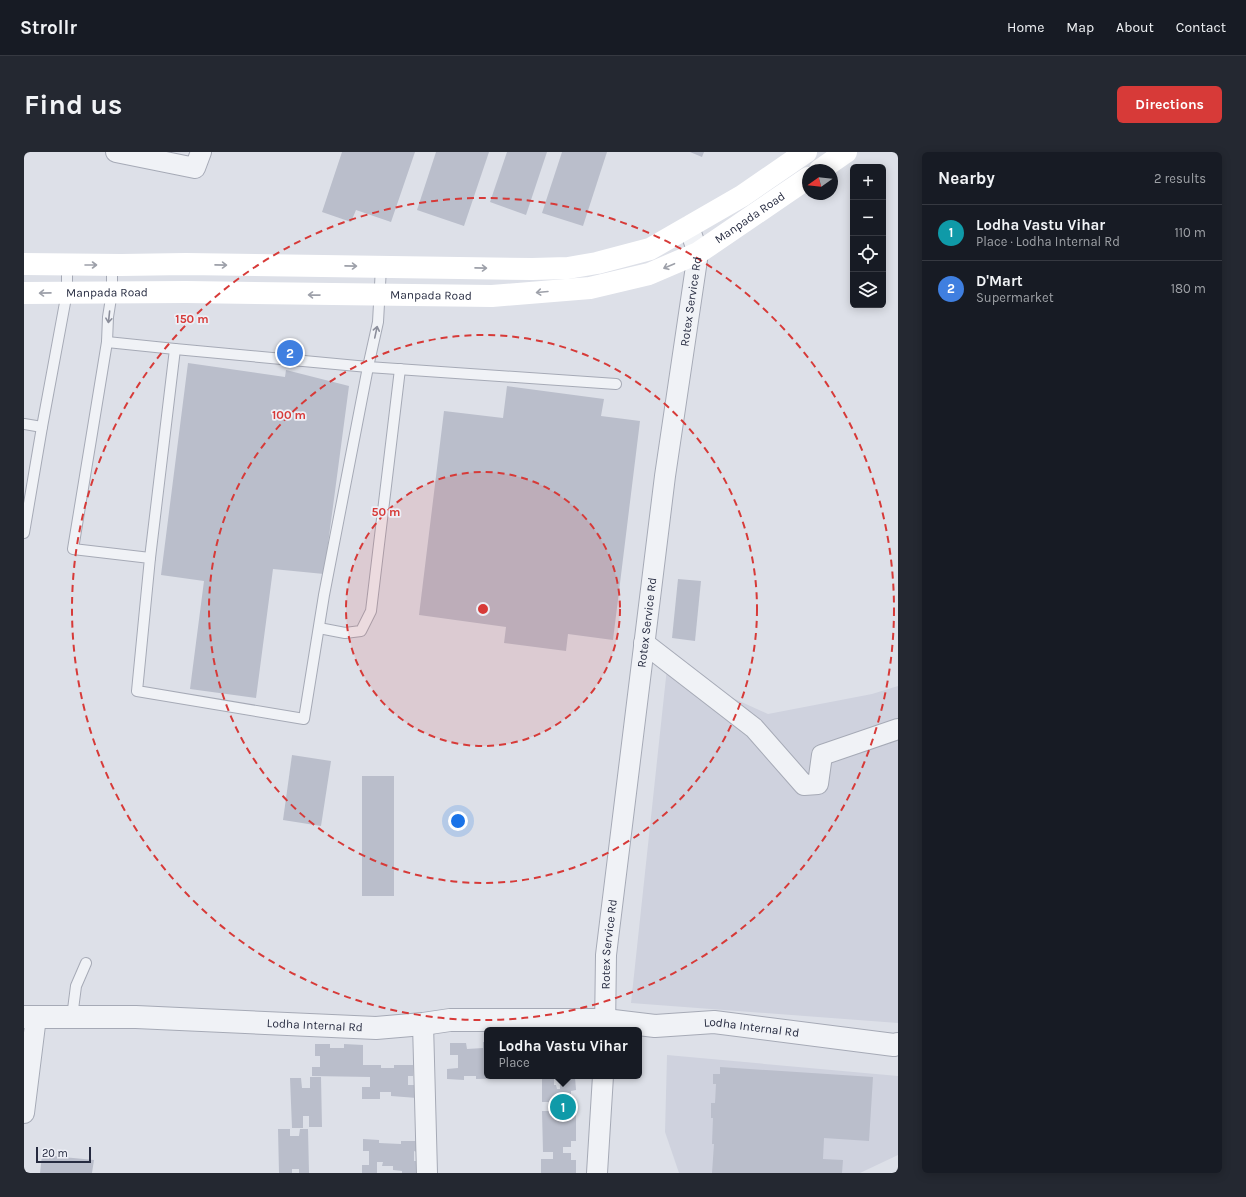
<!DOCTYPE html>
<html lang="en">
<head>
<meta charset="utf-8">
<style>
	body { margin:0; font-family:Karla,sans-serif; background:#242831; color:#f1f3f6 }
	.controls { position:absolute; right:12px; top:12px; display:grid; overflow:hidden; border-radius:6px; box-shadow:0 2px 10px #0003 }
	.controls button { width:36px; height:36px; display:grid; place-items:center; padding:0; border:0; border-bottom:1px solid #363941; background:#171b24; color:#f1f3f6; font:20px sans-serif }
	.compass { position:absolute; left:778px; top:12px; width:36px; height:36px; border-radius:50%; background:#171b24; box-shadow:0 2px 10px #0003; rotate:255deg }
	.scale { position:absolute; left:12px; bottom:10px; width:55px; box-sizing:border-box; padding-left:4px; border:2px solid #262b40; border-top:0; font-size:11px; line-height:14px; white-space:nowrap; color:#262b40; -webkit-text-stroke:3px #edeff6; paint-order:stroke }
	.you { position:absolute; left:434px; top:669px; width:14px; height:14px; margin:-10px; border:3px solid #fff; border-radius:50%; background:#1a73e8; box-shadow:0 0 0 6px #1a73e833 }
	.badge { display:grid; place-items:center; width:26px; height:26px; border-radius:50%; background:#d73a38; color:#fff; font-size:13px; font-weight:700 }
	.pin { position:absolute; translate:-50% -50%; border:2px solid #fff; box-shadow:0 1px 4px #0006 }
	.popup { position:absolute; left:460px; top:875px; width:158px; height:52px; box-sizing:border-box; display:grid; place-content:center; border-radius:6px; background:#171b24; filter:drop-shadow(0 1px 3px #0005); font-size:13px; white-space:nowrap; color:#9ea1a6 }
	.popup b { font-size:15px; color:#f1f3f6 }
	.popup::after { content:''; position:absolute; left:50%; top:100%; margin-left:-8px; border:8px solid transparent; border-top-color:#171b24 }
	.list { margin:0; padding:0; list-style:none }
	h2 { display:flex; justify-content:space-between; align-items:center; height:52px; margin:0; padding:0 16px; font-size:17px }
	h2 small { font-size:13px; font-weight:400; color:#9ea1a6 }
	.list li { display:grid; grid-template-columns:26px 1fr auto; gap:12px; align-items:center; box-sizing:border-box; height:56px; padding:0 16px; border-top:1px solid #363941 }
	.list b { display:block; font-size:15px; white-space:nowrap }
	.list p { margin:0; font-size:13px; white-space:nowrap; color:#9ea1a6 }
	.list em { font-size:13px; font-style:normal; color:#9ea1a6 }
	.icon { flex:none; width:22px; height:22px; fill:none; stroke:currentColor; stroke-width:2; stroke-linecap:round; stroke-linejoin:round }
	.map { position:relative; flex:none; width:874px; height:1021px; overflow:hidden; border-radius:6px }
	header { display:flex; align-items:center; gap:24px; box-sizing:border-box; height:56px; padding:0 20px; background:#171b24; border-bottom:1px solid #363941 }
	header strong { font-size:19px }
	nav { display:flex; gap:22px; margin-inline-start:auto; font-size:14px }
	.intro { display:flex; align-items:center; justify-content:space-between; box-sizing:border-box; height:96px; padding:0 24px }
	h1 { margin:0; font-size:28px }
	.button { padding:10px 18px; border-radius:6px; background:#d73a38; color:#fff; font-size:14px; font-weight:700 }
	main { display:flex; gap:24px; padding:0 24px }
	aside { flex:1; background:#171b24; border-radius:6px; box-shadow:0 2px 10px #0003 }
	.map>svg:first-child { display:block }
	.built { fill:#cfd2de }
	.building { fill:#babecb }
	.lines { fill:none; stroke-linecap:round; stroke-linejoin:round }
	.service-casing { stroke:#a6aab6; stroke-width:12 }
	.minor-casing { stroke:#a6aab6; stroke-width:22 }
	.tertiary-casing { stroke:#a6aab6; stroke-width:24 }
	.service { stroke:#f0f2f6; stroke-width:10 }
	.minor { stroke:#f0f2f6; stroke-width:20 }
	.tertiary { stroke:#f0f2f6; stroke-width:22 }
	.secondary { stroke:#fff; stroke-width:22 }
	.oneway { stroke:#9da0a9 }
	.oneway2 { stroke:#8b8e9b }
	.ring { fill:none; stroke:#d73a38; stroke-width:2; stroke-dasharray:7 5 }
	.labels { text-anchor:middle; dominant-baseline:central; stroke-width:3.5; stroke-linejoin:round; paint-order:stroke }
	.street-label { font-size:12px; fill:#262b40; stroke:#edeff6 }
	.centre { fill:#d73a38; stroke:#edeff6; stroke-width:2 }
	.ring-label { font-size:12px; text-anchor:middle; font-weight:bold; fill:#d73a38; stroke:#edeff6; stroke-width:3.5; stroke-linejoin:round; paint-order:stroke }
</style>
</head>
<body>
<header>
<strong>Strollr</strong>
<nav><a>Home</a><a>Map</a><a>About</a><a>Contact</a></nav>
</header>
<div class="intro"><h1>Find us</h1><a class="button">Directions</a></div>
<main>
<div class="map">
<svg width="874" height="1021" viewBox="0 0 874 1021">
	<rect width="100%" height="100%" fill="#dde0e8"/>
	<g class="built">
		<polygon points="643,516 744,562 848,542 874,534 874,871 607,851"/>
		<polygon points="643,903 874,924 874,1003 836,1021 655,1021 641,980"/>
	</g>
	<g class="building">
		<polygon points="318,0 391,0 367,70 332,58 327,70 298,60"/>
		<polygon points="412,0 465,0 440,74 393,58"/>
		<polygon points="483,0 523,0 502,63 466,50"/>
		<polygon points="538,0 583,0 559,74 518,61"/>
		<polygon points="666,0 680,0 678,5"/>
		<polygon points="164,211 261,225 262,218 325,234 300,422 249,417 232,546 166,537 180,429 137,423"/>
		<polygon points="483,234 580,247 577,264 616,269 589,488 544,482 542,499 480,491 482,475 395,463 420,259 479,266"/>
		<polygon points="654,427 677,429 671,489 648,486"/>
		<polygon points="268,603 307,609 297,674 259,668"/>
		<rect x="338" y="624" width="32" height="120"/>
		<polygon points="459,890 463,890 463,924 492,924 493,926 452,927 452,924 440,924 440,928 423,927 423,917 434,916 434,903 426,903 426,891 442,891 443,897 459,896"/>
		<polygon points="291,892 306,892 306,896 320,896 320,892 339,893 339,913 357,913 357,916 370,916 370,913 389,913 389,924 384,924 384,933 394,933 393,946 367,944 367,940 356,940 356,947 338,947 338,935 346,935 346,925 288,924 288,915 296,915 296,904 291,904"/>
		<polygon points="696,915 849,925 845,989 800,986 799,1007 819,1008 818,1021 688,1021 690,992 688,992 689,966 687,966 687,951 691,951 692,932 689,932 689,922 696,922"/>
		<polygon points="518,924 530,924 530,933 532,933 533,937 536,937 536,933 539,933 539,925 551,925 552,938 547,939 547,946 540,946 540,952 547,952 547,961 552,961 552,989 547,989 547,995 539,995 539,1001 547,1001 547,1008 552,1008 552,1021 517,1021 517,1007 529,1007 529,1000 519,1000 518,959 531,959 530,950 518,950"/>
		<polygon points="286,925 297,925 298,975 285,975 285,964 279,964 279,976 268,976 266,926 277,926 278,936 286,936"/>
		<polygon points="254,977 266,977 266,984 275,984 276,977 284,977 285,1021 275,1021 275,1017 268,1017 268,1021 255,1021"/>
		<polygon points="339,987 355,988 355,991 377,992 377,989 394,989 393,1000 390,999 390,1009 393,1009 393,1021 378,1021 378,1019 369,1018 369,1014 358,1014 359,1010 353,1010 353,1021 338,1021 338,1013 345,1013 345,999 339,999"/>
		<polygon points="18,1003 70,1008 68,1021 16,1021"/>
	</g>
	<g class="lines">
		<defs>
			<g id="service">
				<polyline points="88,113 88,140 84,165 83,190 49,397 126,406 113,539 280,567 300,443 344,215 354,170 357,115"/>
				<polyline points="83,190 151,197 126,406"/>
				<polyline points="151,197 344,215 592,232"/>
				<polyline points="0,272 18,275"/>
				<polyline points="0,381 18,275 43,140 43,113"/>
				<polyline points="295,476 321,481 337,479 347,459 376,217"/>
				<polyline points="48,865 52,834 62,811"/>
			</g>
			<g id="minor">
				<polyline points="92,0 171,16 177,0"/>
				<polyline points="620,491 730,576 780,633 794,632 798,603 874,577"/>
				<polyline points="399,872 403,1021"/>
				<path id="s1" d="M581 878 582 803 641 324 674 101 665 75"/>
				<polyline points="0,961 12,865"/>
				<polyline points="573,1021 579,924"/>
			</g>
			<g id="tertiary">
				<path id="s2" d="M0 865H112L352 876 399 872 426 868H581L631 874 690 870 870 893 874 892"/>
			</g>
		</defs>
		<use href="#service" class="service-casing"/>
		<use href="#minor" class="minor-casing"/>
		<use href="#tertiary" class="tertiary-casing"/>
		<use href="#service" class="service"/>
		<use href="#minor" class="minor"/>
		<use href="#tertiary" class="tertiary"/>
		<g class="secondary">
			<polyline points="796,18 822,0"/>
			<polyline points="0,112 97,113 162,112 508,117 544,116 573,111 626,97 718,44 782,0"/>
			<path id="s3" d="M0 141 162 140 468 144 566 136 625 122 674 101 784 26"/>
		</g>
	</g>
	<defs><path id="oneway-shaft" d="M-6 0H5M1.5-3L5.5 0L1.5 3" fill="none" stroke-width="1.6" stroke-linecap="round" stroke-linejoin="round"/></defs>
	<g class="oneway">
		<use href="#oneway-shaft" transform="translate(67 113)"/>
		<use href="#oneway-shaft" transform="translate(197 113) rotate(1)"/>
		<use href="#oneway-shaft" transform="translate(327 114) rotate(1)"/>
		<use href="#oneway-shaft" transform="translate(645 114) rotate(157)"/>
		<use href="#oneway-shaft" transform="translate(457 116) rotate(1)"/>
		<use href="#oneway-shaft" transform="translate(518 140) rotate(175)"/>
		<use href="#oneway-shaft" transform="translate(21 141) rotate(179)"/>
		<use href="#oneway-shaft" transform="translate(290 143) rotate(-179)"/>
	</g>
	<g class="oneway2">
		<use href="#oneway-shaft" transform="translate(85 165) rotate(96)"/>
		<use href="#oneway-shaft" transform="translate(352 180) rotate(-78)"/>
	</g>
	<circle cx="459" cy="457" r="137" fill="#d73a38" fill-opacity=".12"/>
	<g class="ring">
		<circle cx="459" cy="457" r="137"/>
		<circle cx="459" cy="457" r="274"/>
		<circle cx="459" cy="457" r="411"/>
	</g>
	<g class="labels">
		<g class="street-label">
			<text stroke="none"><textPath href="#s3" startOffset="743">Manpada Road</textPath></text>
			<text stroke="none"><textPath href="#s3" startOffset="83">Manpada Road</textPath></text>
			<text stroke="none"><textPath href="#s3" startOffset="407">Manpada Road</textPath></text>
			<text stroke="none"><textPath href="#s1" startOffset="734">Rotex Service Rd</textPath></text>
			<text stroke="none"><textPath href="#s1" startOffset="410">Rotex Service Rd</textPath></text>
			<text stroke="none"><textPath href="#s1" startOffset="86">Rotex Service Rd</textPath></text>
			<text stroke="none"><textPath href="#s2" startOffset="291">Lodha Internal Rd</textPath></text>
			<text stroke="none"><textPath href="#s2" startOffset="729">Lodha Internal Rd</textPath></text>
		</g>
	</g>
	<circle cx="459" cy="457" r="6" class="centre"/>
	<g class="ring-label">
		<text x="168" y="171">150 m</text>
		<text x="265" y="267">100 m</text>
		<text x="362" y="364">50 m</text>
	</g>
</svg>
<div class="controls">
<button>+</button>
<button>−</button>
<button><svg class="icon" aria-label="locate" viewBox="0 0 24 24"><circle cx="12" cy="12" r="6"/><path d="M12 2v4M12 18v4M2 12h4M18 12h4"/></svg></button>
<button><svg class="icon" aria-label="layers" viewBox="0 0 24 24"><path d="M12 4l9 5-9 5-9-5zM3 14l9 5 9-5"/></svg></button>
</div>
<svg class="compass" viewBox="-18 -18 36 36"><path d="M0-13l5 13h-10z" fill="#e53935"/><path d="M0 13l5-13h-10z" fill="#9ea1a6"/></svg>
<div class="scale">20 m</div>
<div class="you"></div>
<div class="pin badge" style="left:539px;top:955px;background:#0f9aa8">1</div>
<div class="popup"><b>Lodha Vastu Vihar</b>Place</div>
<div class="pin badge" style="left:266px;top:201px;background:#3f7fe0">2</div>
</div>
<aside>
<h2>Nearby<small>2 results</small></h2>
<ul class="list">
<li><span class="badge" style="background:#0f9aa8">1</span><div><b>Lodha Vastu Vihar</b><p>Place · Lodha Internal Rd</p></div><em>110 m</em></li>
<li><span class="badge" style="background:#3f7fe0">2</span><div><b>D'Mart</b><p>Supermarket</p></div><em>180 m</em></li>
</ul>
</aside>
</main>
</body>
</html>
